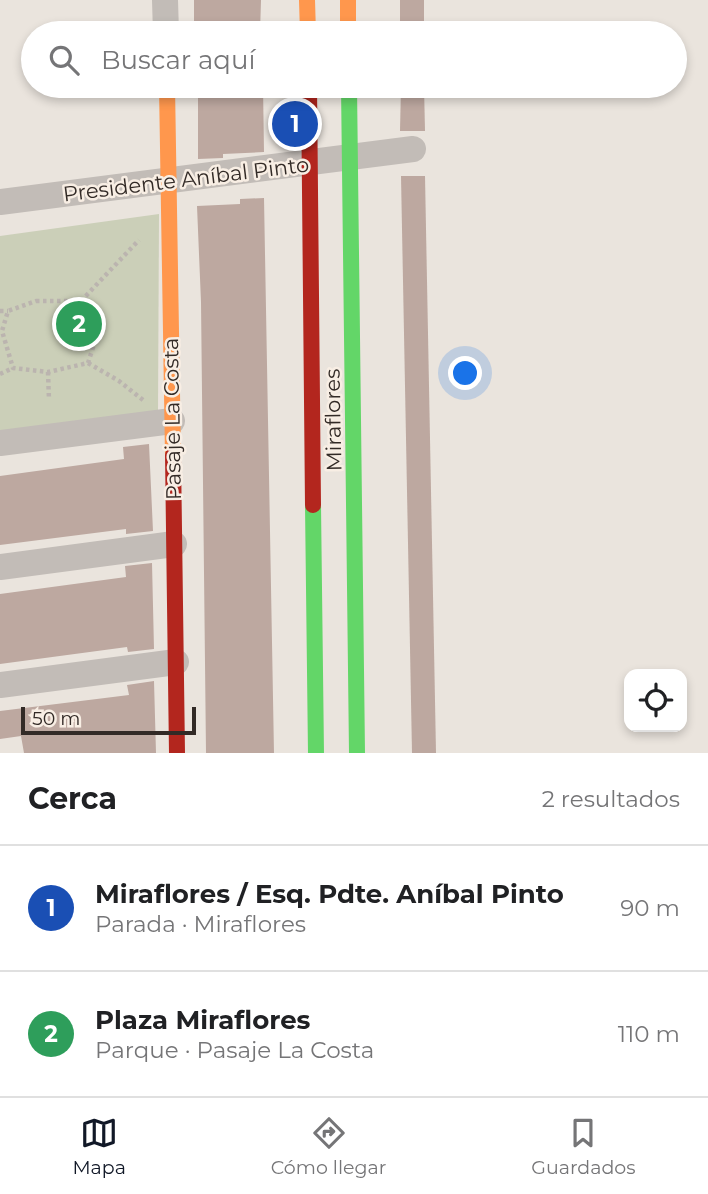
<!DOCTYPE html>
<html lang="es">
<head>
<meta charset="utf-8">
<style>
	body { margin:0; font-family:Montserrat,sans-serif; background:#f6f6f6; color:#202124 }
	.controls { position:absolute; right:21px; bottom:21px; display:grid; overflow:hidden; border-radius:14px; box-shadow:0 4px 10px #0003 }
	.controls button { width:63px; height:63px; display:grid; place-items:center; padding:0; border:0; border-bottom:2px solid #e0e0e0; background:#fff; color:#202124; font:35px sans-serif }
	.scale { position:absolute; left:21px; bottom:18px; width:175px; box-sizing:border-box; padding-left:7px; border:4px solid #322a26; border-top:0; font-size:19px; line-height:24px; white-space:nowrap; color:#322a26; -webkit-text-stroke:5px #f8eee4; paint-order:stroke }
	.you { position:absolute; left:466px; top:374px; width:24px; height:24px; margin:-18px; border:5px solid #fff; border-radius:50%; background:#1a73e8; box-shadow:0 0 0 10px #1a73e833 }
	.badge { display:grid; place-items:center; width:46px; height:46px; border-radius:50%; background:#111827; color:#fff; font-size:23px; font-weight:700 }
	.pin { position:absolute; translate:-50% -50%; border:4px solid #fff; box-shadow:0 2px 7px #0006 }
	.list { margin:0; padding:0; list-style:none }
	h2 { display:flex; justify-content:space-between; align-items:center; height:91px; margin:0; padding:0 28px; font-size:30px }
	h2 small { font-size:23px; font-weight:400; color:#757577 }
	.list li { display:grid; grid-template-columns:46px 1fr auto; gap:21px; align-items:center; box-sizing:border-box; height:126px; padding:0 28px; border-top:2px solid #e0e0e0 }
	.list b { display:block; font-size:26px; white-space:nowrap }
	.list p { margin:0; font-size:23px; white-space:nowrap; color:#757577 }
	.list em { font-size:23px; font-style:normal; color:#757577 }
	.icon { flex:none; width:38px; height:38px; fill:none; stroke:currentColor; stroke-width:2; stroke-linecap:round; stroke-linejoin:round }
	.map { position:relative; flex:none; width:708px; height:753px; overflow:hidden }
	.search { position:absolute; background:#fff; box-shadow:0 4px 10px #0003; left:21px; right:21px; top:21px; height:77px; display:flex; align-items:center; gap:18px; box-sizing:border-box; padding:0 24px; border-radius:38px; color:#757577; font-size:26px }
	.sheet { height:343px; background:#fff }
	nav { display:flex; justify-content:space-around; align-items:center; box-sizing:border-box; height:98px; border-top:2px solid #e0e0e0; background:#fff; font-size:19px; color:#757577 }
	nav a { display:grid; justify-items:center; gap:4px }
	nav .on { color:#111827 }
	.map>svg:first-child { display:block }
	.green { fill:#cbcfb8 }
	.building { fill:#bda8a0 }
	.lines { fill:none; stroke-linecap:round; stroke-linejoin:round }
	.path { stroke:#bbb4af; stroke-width:4.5; stroke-dasharray:3.5 3.5; stroke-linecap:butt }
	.street { stroke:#c2bcb7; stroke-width:26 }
	.fast { stroke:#63d668; stroke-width:16 }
	.slow { stroke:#ff974d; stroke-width:16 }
	.jam { stroke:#b3261e; stroke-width:16 }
	.labels { text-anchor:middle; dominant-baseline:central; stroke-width:5; stroke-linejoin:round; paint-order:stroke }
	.street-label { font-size:21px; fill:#322a26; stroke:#f8eee4 }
</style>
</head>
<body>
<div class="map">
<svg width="708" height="753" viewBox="0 0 708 753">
	<rect width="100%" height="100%" fill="#eae4dd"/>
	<polygon class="green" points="159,214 158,412 0,435 0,236"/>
	<g class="building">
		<polygon points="194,0 261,0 260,33 194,33"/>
		<rect x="400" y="0" width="24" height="33"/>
		<polygon points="198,86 263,86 264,152 223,154 223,158 198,159"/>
		<polygon points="401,86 424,86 425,131 400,131"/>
		<polygon points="401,176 425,176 436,753 412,753"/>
		<polygon points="264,198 274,753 206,753 201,302 197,206 240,204 240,199"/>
		<polygon points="149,444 153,531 126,534 126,529 0,545 0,476 124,459 123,447"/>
		<polygon points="152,563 154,649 128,652 127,647 0,664 0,594 126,577 125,566"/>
		<polygon points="154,681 156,753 24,753 21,736 0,739 0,711 129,695 127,685"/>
	</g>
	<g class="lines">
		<g class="path">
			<polygon points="36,301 81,301 100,326 88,363 48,372 13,368 2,331 8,311"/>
			<polyline points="81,301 139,240"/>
			<polyline points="0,311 8,311"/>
			<polyline points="88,363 119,381 143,400"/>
			<polyline points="48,372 49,400"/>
			<polyline points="0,374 13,368"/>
		</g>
		<g class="street">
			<polyline points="165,0 166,33"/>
			<polyline points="0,202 413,149"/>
			<polyline points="0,443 172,421"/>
			<polyline points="0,567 174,544"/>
			<polyline points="0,685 176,662"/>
		</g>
		<g class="fast">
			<polyline points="349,86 357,753"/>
			<polyline points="313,505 316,753"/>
		</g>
		<g class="slow">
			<polyline points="307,0 308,33"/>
			<polyline points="348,0 348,33"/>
			<polyline points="167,86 173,455"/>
		</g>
		<g class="jam">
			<polyline points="309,86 313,505"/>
			<polyline points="173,455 177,753"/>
		</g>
	</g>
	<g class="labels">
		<g class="street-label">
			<text transform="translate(186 179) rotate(-7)">Presidente Aníbal Pinto</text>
			<text transform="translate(172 419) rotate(-91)">Pasaje La Costa</text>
			<text transform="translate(333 420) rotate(-91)">Miraflores</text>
		</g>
	</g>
</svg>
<div class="controls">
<button><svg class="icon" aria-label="locate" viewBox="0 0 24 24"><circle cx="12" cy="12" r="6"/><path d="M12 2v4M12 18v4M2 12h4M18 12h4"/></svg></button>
</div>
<div class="scale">50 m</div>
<div class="you"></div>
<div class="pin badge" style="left:295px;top:124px;background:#1a4fb4">1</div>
<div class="pin badge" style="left:79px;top:324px;background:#2e9e5b">2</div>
<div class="search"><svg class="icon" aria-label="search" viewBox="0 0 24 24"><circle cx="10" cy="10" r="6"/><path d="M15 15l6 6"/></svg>Buscar aquí</div>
</div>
<section class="sheet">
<h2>Cerca<small>2 resultados</small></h2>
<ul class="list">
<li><span class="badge" style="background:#1a4fb4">1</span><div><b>Miraflores / Esq. Pdte. Aníbal Pinto</b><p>Parada · Miraflores</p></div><em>90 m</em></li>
<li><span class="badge" style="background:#2e9e5b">2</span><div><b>Plaza Miraflores</b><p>Parque · Pasaje La Costa</p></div><em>110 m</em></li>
</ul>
</section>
<nav>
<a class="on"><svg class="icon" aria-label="map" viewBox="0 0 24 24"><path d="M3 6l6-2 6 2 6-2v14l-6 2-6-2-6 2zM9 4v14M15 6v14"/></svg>Mapa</a>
<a><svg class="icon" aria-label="directions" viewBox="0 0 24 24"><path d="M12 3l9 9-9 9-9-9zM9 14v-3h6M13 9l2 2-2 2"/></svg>Cómo llegar</a>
<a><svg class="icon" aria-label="saved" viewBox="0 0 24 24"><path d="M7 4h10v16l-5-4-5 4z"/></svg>Guardados</a>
</nav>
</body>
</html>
